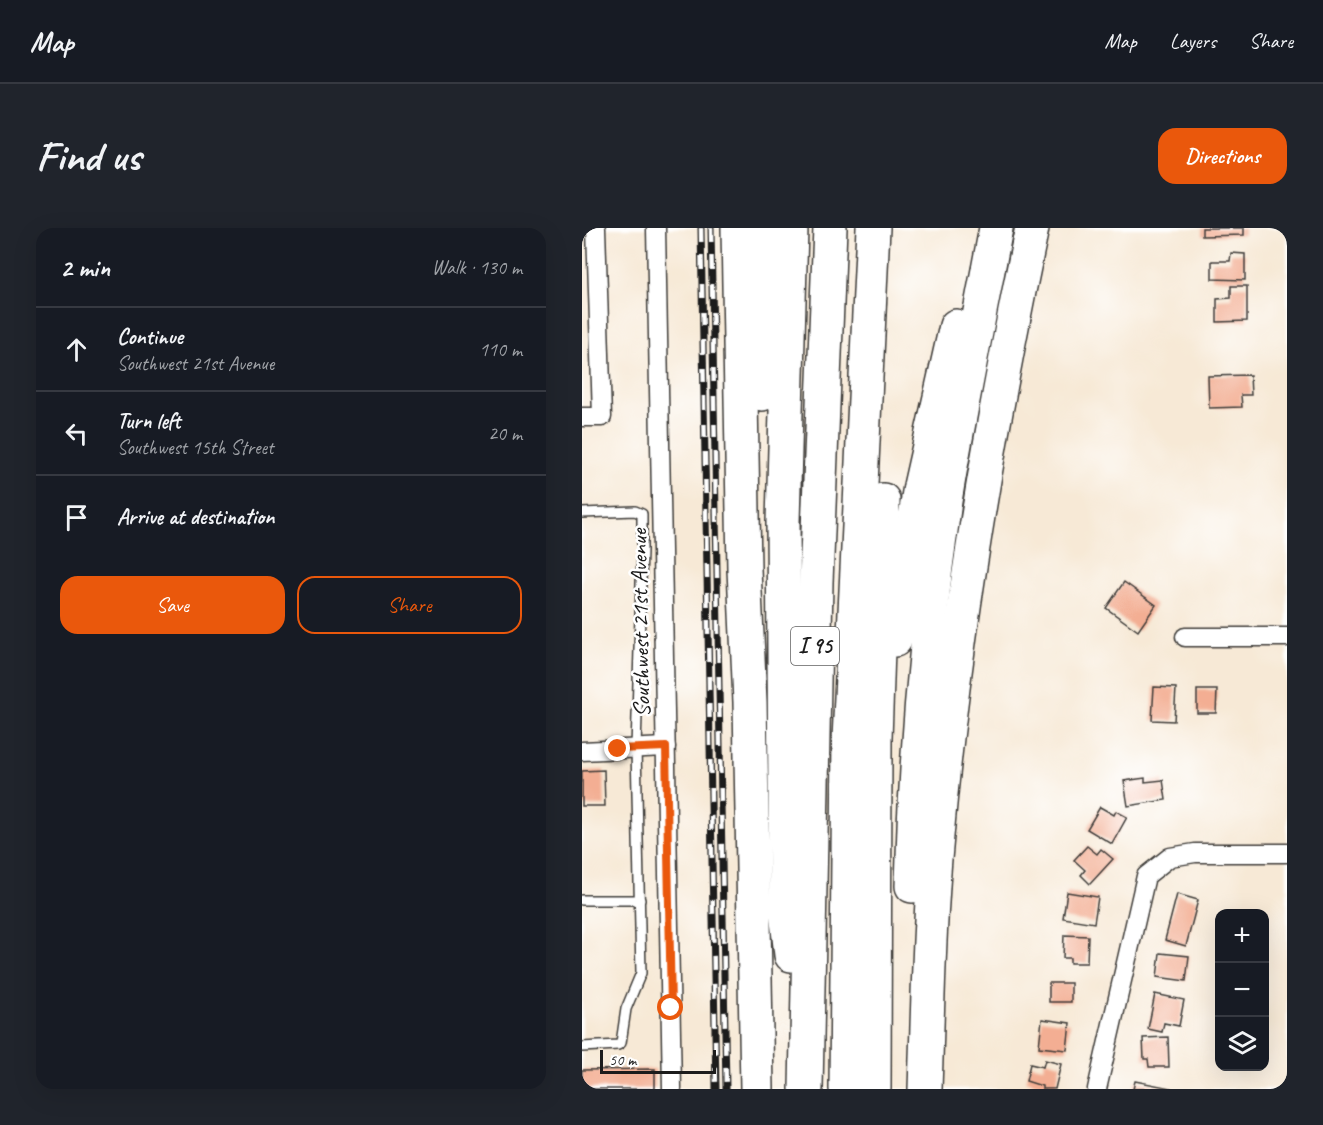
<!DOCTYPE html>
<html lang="en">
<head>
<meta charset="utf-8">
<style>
	body { margin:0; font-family:Caveat,sans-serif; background:#20242c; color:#f1f3f6 }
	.controls { position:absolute; right:18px; bottom:18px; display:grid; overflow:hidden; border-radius:12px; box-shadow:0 6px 24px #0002 }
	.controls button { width:54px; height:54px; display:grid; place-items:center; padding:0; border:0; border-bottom:2px solid #363941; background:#171b24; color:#f1f3f6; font:30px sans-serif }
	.scale { position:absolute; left:18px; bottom:15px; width:116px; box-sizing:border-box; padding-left:6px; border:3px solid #1c1c1c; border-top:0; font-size:16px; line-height:21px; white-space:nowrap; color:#1c1c1c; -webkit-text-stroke:4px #fff; paint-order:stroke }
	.stop { position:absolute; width:18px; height:18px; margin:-14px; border:4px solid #ea580c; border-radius:50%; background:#fff }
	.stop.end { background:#ea580c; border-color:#fff; box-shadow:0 2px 6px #0008 }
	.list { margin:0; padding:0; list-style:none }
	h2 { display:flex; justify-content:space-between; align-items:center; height:78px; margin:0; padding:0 24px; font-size:26px }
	h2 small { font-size:20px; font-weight:400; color:#9ea1a6 }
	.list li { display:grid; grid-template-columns:39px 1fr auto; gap:18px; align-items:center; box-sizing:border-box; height:84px; padding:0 24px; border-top:2px solid #363941 }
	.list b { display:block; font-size:22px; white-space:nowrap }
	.list p { margin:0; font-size:20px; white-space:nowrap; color:#9ea1a6 }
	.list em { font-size:20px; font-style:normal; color:#9ea1a6 }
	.actions { display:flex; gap:12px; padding:18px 24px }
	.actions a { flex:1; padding:14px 0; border:2px solid #ea580c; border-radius:18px; text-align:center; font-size:21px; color:#ea580c }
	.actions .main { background:#ea580c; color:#fff }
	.icon { flex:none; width:33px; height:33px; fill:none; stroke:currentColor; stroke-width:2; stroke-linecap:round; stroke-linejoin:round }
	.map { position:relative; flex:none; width:705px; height:861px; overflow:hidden; border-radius:18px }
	header { display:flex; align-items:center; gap:36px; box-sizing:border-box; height:84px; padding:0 30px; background:#171b24; border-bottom:2px solid #363941 }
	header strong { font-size:28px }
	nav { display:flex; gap:33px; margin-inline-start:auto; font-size:21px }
	.intro { display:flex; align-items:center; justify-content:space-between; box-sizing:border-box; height:144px; padding:0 36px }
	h1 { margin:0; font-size:42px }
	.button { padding:15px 27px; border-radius:18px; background:#ea580c; color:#fff; font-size:21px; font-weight:700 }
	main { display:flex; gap:36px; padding:0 36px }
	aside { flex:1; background:#171b24; border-radius:18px; box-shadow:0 6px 24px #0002 }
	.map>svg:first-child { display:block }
	.building { fill:#f3ae93 }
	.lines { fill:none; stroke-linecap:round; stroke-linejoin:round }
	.lane-casing { stroke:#3d3b38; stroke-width:12 }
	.street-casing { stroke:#3d3b38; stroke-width:21 }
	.highway-casing { stroke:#3d3b38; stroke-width:36 }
	.lane { stroke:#fff; stroke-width:9 }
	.street { stroke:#fff; stroke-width:18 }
	.highway { stroke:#fff; stroke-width:33 }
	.rail-casing { stroke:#1c1c1c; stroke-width:7 }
	.rail { stroke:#fff; stroke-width:4.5; stroke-dasharray:14; stroke-linecap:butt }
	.route { stroke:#ea580c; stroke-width:8 }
	.labels { text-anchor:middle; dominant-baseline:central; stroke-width:5; stroke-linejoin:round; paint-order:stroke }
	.shield { fill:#fff; stroke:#606060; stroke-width:1.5 }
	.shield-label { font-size:22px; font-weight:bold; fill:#1c1c1c }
	.street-label { font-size:24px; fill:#1c1c1c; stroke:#fff }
</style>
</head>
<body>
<header>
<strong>Map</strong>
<nav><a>Map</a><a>Layers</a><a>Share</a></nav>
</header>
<div class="intro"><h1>Find us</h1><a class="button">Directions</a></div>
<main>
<aside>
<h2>2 min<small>Walk · 130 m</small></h2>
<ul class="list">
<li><svg class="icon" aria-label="ahead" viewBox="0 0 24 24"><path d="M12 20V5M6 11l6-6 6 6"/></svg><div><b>Continue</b><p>Southwest 21st Avenue</p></div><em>110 m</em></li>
<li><svg class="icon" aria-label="left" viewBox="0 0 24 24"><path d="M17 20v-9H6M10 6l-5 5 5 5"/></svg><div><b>Turn left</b><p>Southwest 15th Street</p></div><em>20 m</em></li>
<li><svg class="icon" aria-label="arrive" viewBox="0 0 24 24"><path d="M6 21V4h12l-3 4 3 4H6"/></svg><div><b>Arrive at destination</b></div></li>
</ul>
<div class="actions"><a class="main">Save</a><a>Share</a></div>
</aside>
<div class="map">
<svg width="705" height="861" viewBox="0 0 705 861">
	<rect width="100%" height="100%" fill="#fff"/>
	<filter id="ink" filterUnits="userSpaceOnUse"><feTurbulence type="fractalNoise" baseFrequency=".0167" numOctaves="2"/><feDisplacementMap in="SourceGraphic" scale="12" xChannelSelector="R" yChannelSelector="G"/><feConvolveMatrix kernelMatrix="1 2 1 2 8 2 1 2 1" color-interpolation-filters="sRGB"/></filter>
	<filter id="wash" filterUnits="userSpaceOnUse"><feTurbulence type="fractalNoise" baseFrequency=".008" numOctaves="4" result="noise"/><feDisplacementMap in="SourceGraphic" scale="24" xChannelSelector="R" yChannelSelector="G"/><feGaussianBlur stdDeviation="1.35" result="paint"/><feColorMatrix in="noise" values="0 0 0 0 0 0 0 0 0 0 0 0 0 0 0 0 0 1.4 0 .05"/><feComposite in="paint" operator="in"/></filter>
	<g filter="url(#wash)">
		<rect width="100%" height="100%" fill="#f7e9d6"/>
		<g id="blocks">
			<g class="building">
				<polygon points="620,0 662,0 662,7 620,8"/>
				<polygon points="649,25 663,26 663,52 630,51 630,33 648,33"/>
				<polygon points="649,58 665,58 665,93 635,94 635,71 649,70"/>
				<polygon points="668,147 669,167 659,167 660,179 627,180 626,148"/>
				<polygon points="542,354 574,377 556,403 524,380"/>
				<polygon points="572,459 594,460 592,493 570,492"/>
				<polygon points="615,462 635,462 634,485 615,485"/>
				<polygon points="22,542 23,578 0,578 0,543"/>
				<polygon points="563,550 563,554 581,552 584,572 546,578 542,553"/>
				<polygon points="518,579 532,587 534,583 545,589 530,616 505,601"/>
				<polygon points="505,618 515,626 519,621 531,631 508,656 499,647 503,642 492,632"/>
				<polygon points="485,664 516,669 512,695 481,690"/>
				<polygon points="595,666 616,672 604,718 583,712"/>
				<polygon points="482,707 506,708 505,735 488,735 488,730 481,730"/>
				<polygon points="578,725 607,728 604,753 575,749"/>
				<rect x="467" y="755" width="22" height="19"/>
				<polygon points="573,766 602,772 597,798 582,795 580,804 566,801"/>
				<polygon points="460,791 488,795 485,822 457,819"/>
				<polygon points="586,809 587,839 567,839 566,831 562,831 561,810"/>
				<polygon points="463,832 479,836 473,861 460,861 460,858 444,853 448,836 461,839"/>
				<polygon points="73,841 73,861 0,861 0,842"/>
				<polygon points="553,853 589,860 589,861 551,861"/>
			</g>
		</g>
	</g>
	<g filter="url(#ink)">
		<use href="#blocks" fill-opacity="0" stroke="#3d3b38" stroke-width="1.5"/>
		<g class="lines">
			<defs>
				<g id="lane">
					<polyline points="0,285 53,283 60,286 60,322 54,520 59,745 44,781 39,815 36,817 0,819"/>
					<polyline points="0,672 58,672"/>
				</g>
				<g id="street">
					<polyline points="74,0 90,861"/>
					<polyline points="0,189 20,189 14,0"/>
					<polyline points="603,409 705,409"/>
					<polyline points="0,523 84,519"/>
					<polyline points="515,861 564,648 588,629 613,625 705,625"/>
				</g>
				<g id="highway">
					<polyline points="156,0 162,341 168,474 175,861"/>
					<polyline points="180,166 185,0"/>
					<polyline points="313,412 338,258 374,98"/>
					<path d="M330 658C333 529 344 401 363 273 378 182 397 91 414 0"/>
					<polyline points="209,727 204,683 201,294 209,0"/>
					<polyline points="224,861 234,354 248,0"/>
					<polyline points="264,861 267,512 291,0"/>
					<polyline points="292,861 293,511 301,272"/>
					<path d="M343 861C346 776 347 692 355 608 373 404 408 200 450 0"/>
				</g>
			</defs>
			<use href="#lane" class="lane-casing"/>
			<use href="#street" class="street-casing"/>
			<use href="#highway" class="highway-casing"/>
			<use href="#lane" class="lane"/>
			<use href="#street" class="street"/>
			<use href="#highway" class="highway"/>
			<defs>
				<g id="rail">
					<polyline points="119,0 134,861"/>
					<polyline points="129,0 144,861"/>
				</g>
			</defs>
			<use href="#rail" class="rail-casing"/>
			<use href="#rail" class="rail"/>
		</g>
	</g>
	<g class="lines" filter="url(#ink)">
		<polyline class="route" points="36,521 84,519 89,780"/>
	</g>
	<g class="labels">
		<rect class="shield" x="209" y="399" width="48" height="38" rx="4.5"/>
		<g class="shield-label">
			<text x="233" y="418">I 95</text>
		</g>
		<g class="street-label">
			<text transform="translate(58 395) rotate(-91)">Southwest 21st Avenue</text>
		</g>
	</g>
</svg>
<div class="controls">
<button>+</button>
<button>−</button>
<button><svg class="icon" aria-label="layers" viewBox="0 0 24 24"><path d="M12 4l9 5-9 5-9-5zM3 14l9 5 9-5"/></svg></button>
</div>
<div class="scale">50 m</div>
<div class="stop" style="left:89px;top:780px"></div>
<div class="stop end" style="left:36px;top:521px"></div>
</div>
</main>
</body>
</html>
